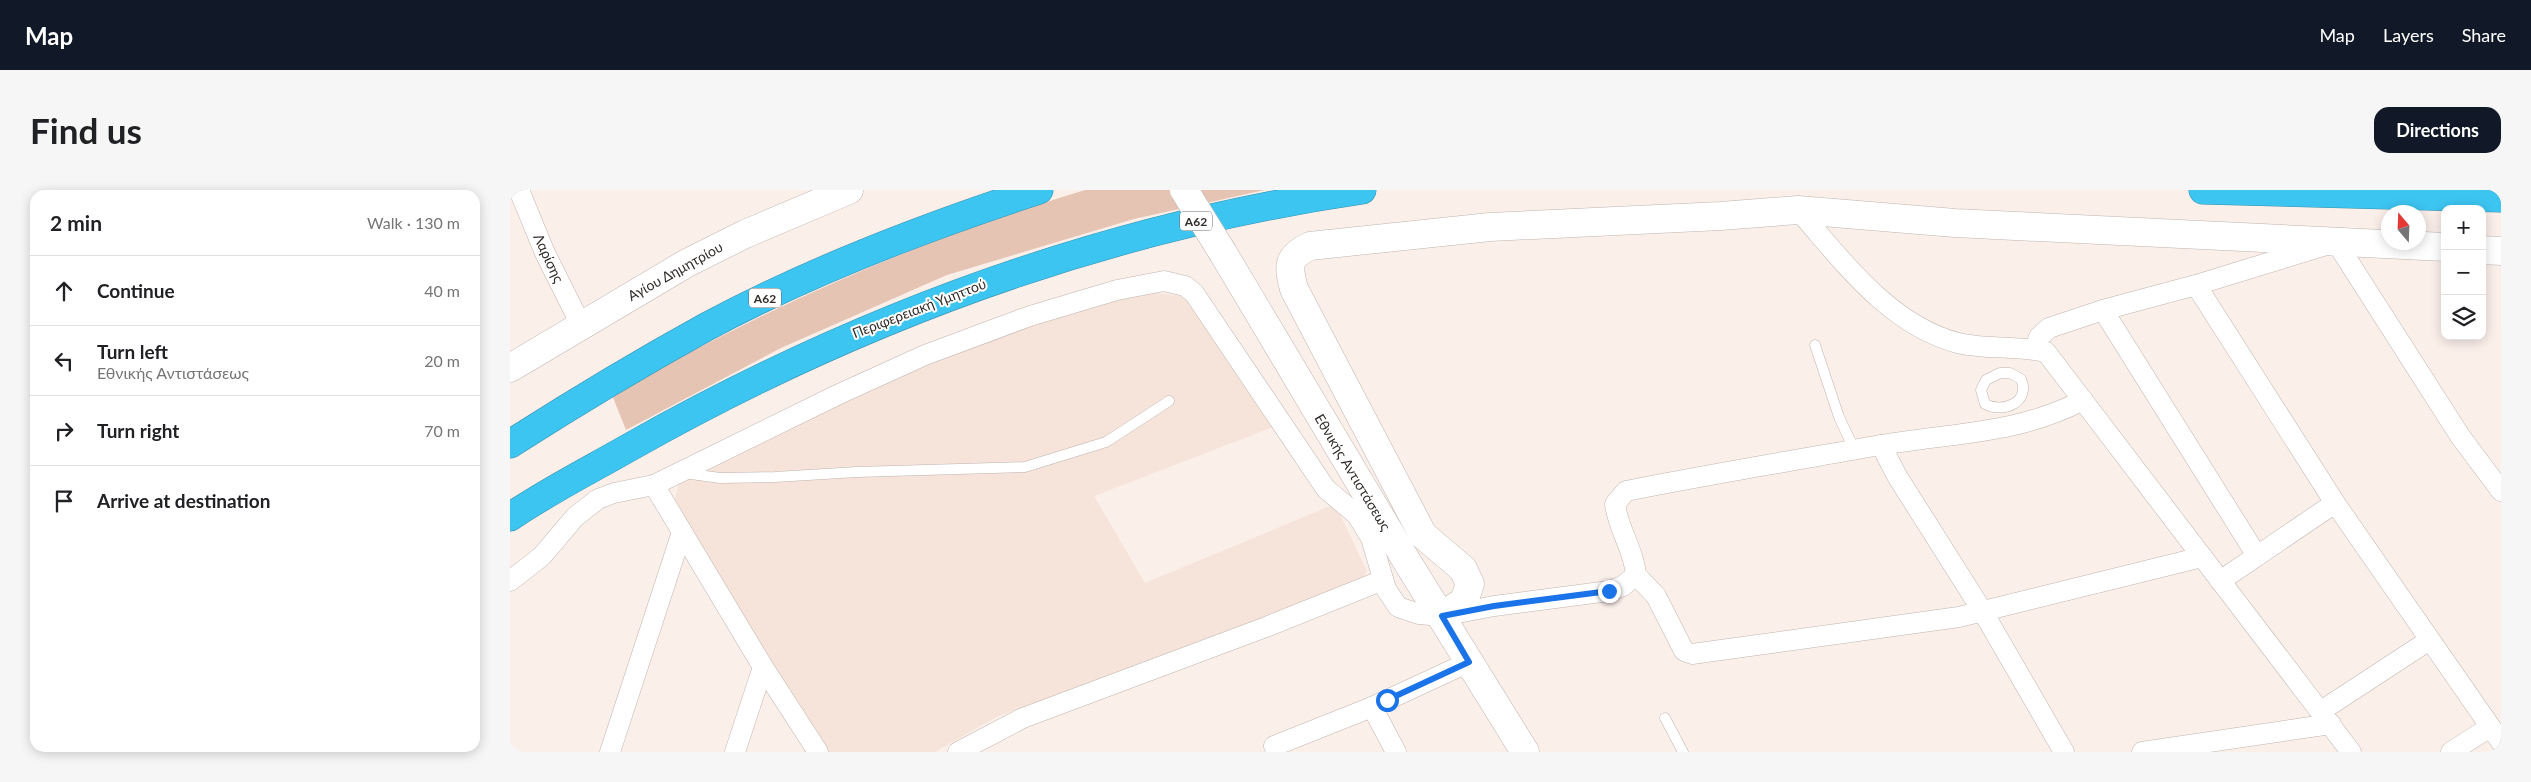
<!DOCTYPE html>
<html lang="en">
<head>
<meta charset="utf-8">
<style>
	body { margin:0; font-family:Lato,sans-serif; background:#f6f6f6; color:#202124 }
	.controls { position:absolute; right:15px; top:15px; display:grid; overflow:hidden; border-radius:10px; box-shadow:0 2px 12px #0003 }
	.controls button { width:45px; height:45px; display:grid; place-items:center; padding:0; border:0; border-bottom:1px solid #e0e0e0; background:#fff; color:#202124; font:25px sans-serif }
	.compass { position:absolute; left:1871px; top:15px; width:45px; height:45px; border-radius:50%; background:#fff; box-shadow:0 2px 12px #0003; rotate:341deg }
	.stop { position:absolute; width:15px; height:15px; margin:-11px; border:4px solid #1a73e8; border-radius:50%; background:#fff }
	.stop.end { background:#1a73e8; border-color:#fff; box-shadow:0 1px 5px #0008 }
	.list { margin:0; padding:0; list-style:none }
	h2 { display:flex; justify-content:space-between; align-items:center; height:65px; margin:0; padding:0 20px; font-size:21px }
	h2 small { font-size:16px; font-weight:400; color:#757577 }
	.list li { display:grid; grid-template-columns:32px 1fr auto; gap:15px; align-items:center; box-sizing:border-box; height:70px; padding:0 20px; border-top:1px solid #e0e0e0 }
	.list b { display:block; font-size:19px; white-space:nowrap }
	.list p { margin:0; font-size:16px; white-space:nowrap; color:#757577 }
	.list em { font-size:16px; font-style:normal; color:#757577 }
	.icon { flex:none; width:28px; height:28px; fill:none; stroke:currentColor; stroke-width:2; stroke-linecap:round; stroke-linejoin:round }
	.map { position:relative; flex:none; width:1991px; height:562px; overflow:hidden; border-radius:15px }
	header { display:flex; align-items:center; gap:30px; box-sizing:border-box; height:70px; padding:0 25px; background:#111827; color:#fff }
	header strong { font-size:24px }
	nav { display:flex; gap:28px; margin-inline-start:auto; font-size:18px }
	.intro { display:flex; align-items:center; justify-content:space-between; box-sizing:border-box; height:120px; padding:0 30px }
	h1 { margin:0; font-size:35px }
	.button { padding:12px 22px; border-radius:15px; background:#111827; color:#fff; font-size:18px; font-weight:700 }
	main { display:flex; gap:30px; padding:0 30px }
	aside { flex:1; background:#fff; border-radius:15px; box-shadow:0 2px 12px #0003 }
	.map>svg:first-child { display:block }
	.built { fill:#f6e3d9 }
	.green { fill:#e6c4b4 }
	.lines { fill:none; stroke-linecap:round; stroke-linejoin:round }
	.lane-casing { stroke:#bfb4af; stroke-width:11 }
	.street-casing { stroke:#bfb4af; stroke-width:21 }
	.secondary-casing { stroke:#bfb4af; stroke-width:29 }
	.highway-casing { stroke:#388fab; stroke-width:29 }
	.lane { stroke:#fff; stroke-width:10 }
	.street { stroke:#fff; stroke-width:20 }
	.secondary { stroke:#fff; stroke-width:28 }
	.highway { stroke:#3cc5f1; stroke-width:28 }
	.secondary-bridge-casing { stroke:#bfb4af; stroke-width:29; stroke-linecap:butt }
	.secondary-bridge { stroke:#fff; stroke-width:28 }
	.route { stroke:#1a73e8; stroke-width:6 }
	.labels { text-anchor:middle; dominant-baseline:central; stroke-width:4; stroke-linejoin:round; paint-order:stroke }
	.shield { fill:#fff; stroke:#6e6b6a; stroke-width:1 }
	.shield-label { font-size:12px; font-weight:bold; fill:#302c2a }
	.street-label { font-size:14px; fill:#302c2a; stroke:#fff }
</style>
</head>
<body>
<header>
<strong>Map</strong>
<nav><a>Map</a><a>Layers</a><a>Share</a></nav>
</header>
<div class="intro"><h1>Find us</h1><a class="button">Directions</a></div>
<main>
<aside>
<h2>2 min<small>Walk · 130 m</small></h2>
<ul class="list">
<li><svg class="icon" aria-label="ahead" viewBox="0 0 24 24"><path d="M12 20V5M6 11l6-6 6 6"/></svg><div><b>Continue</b></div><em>40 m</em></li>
<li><svg class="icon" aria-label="left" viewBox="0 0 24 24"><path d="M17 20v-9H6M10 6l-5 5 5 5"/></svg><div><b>Turn left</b><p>Εθνικής Αντιστάσεως</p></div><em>20 m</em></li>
<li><svg class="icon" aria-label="right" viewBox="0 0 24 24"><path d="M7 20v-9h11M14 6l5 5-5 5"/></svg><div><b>Turn right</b></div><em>70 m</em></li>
<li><svg class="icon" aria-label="arrive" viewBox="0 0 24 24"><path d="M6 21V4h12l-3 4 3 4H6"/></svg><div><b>Arrive at destination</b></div></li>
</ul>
</aside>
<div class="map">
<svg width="1991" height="562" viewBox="0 0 1991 562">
	<rect width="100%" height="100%" fill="#fbefea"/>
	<polygon class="built" points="626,101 682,107 766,236 584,306 635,393 825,314 857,381 852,389 616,482 488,526 425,562 315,562 164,312 170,290 232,257 476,148"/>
	<path class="green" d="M575 0H755L624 29 437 85 271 158 116 240 102 205C252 119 409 50 575 0Z"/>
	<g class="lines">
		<defs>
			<g id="lane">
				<polyline points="1305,155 1329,227 1345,261"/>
				<path d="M1490 183H1500L1511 189C1521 212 1493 224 1475 214L1471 200 1476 190Z"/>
				<polyline points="174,283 210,288 265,287 347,282 515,277 596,252 659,211"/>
				<polyline points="1155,528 1173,562"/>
			</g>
			<g id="street">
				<polyline points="9,0 35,63 71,135"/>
				<path d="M1288 20C1333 71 1379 135 1448 153 1477 160 1507 155 1536 162L1841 562"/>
				<polyline points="1686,95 1825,313 1991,552"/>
				<polyline points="1593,120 1747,366"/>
				<polyline points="1525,159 1529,147 1539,138 1593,120 1686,95 1826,52 1950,246 1991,301"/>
				<polyline points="1371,255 1387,286 1473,422 1554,562"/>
				<polyline points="144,295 253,477 308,562"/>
				<polyline points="1126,385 1146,406 1174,461 1182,464 1449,427 1692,367"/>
				<path d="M0 391 32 366 65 327 88 309 104 303 144 295 327 205 415 165 520 126 607 100 654 91 675 96 684 103 816 299 847 325 861 348 876 399 888 417 909 424 932 426 984 416 1099 401 1113 396 1126 385C1124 360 1108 339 1105 314L1116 301C1201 284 1286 270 1371 255 1441 243 1509 244 1573 210"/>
				<polyline points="1710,391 1825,313"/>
				<polyline points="862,517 886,562"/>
				<polyline points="1811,521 1918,451"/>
				<polyline points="764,556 862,517 959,472"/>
				<polyline points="100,562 172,342"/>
				<polyline points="225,562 253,477"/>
				<polyline points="448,562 513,528 756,437 873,390"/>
				<polyline points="1632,562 1821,534"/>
				<polyline points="1941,562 1980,537"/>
			</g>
			<g id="secondary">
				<polyline points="1972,60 1991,61"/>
				<polyline points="713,63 896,370 1015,562"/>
				<polyline points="0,178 177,73 235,44 339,0"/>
				<path d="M932 426 954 411 960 394 953 379 913 345 784 99C778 76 777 67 800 56L980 37 1211 26 1288 20 1445 33 1935 57"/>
			</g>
			<g id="highway">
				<polyline points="1693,0 1991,8"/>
				<path d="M0 254C64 213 129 174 196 137 302 80 415 37 529 0"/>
				<path d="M0 327C38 301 80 280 120 257 348 128 592 38 852 0"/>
			</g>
		</defs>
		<use href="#lane" class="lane-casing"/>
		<use href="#street" class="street-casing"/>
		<use href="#secondary" class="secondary-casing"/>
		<use href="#highway" class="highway-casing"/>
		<use href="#lane" class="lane"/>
		<use href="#street" class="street"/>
		<use href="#secondary" class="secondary"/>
		<use href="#highway" class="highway"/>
		<defs>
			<polyline id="secondary-bridge" points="674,0 713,63"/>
		</defs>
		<use href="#secondary-bridge" class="secondary-bridge-casing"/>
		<use href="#secondary-bridge" class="secondary-bridge"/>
	</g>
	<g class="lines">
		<polyline class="route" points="877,510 959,472 932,426 984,416 1099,401"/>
	</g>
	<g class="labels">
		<g class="shield">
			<rect x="670" y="21.5" width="32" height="19" rx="4"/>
			<rect x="239" y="98.5" width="32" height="19" rx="4"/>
		</g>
		<g class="shield-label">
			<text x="686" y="31">Α62</text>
			<text x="255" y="108">Α62</text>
		</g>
		<g class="street-label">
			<text transform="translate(39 68) rotate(65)">Λαρίσης</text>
			<text transform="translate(165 81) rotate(-29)">Αγίου Δημητρίου</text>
			<text transform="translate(409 118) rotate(-21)">Περιφερειακή Υμηττού</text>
			<text transform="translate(843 282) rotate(59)">Εθνικής Αντιστάσεως</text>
		</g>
	</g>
</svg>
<div class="controls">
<button>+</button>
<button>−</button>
<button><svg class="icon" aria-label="layers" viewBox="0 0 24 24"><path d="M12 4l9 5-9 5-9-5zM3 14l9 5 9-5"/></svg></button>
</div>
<svg class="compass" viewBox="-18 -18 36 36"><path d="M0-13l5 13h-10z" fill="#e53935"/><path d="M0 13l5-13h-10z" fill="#757577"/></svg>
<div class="stop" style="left:877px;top:510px"></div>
<div class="stop end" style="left:1099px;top:401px"></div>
</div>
</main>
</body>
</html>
